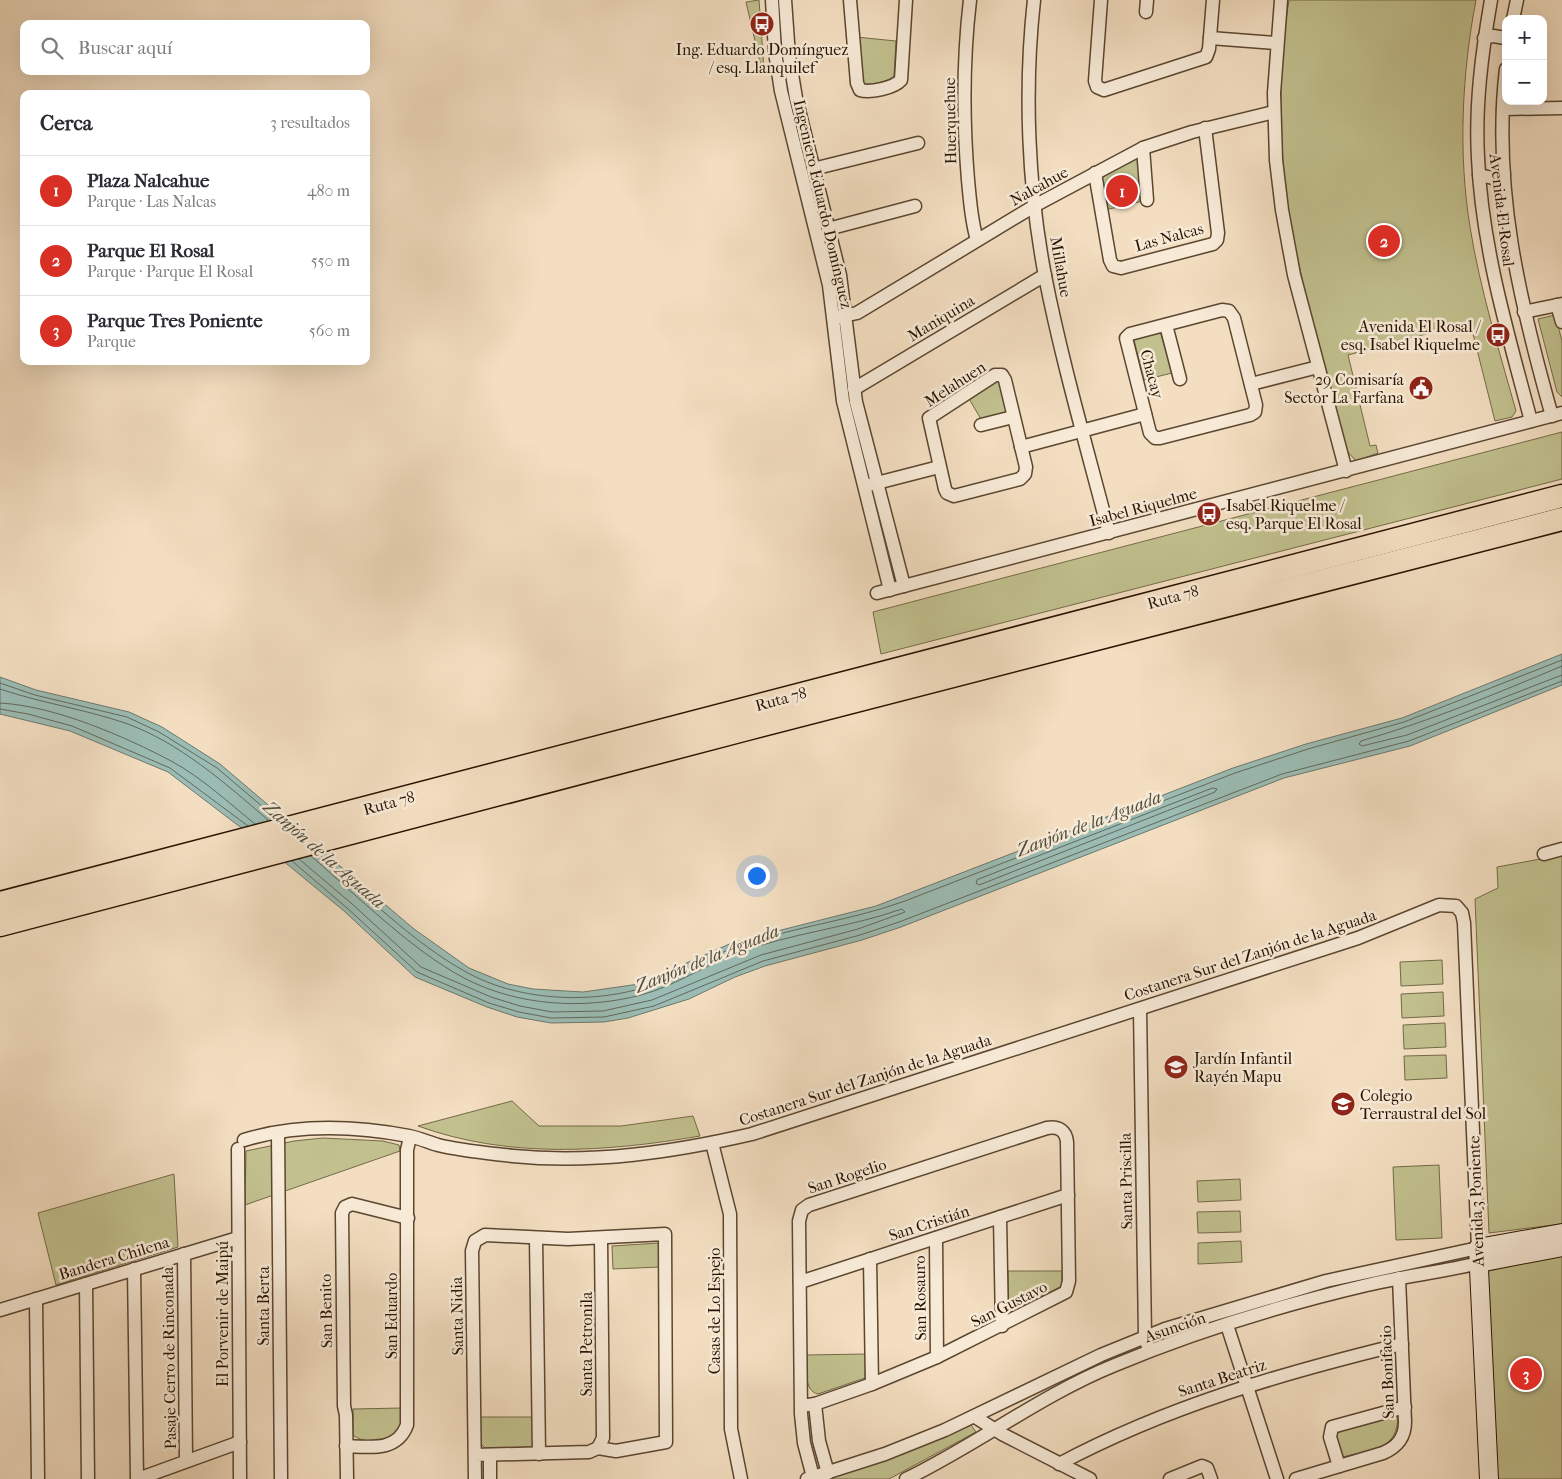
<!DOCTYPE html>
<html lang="es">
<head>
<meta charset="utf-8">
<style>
	body { margin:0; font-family:"IM FELL French Canon",serif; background:#f7f7f7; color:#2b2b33 }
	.controls { position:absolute; right:15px; top:15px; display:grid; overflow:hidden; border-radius:10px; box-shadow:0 5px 20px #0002 }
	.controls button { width:45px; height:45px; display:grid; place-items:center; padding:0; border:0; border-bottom:1px solid #e1e1e2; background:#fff; color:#2b2b33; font:25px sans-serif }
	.you { position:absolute; left:756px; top:875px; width:18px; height:18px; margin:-12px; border:4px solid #fff; border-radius:50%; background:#1a73e8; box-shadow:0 0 0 8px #1a73e833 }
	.badge { display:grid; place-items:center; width:32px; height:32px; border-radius:50%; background:#d93025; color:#fff; font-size:16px; font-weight:700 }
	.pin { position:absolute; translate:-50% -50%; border:2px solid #fff; box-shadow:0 1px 5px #0006 }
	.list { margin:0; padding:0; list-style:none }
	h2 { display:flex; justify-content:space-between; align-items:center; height:65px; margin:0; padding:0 20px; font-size:21px }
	h2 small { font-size:16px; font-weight:400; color:#7c7c81 }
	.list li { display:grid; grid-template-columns:32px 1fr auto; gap:15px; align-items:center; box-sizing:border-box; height:70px; padding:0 20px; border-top:1px solid #e1e1e2 }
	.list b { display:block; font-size:19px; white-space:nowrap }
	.list p { margin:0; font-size:16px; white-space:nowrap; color:#7c7c81 }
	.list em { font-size:16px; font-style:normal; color:#7c7c81 }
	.icon { flex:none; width:28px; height:28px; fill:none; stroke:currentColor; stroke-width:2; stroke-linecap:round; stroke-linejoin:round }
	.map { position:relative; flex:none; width:1562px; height:1479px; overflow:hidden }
	.search { position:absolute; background:#fff; box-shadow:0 5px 20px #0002; left:20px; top:20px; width:350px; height:55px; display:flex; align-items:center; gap:12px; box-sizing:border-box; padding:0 18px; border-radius:10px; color:#7c7c81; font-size:19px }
	.panel { position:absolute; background:#fff; box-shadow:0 5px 20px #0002; left:20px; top:90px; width:350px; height:275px; border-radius:10px }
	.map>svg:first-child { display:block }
	.green { fill:#c1c08e; stroke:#746a47 }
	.water { fill:#9bbcb4; stroke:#6d786c }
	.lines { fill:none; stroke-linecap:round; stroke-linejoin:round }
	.shore { stroke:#62685a; stroke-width:1 }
	.street-casing { stroke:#5b4630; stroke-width:15 }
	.secondary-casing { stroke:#281300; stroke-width:20 }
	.highway-casing { stroke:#281300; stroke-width:25 }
	.street { stroke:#f7ead7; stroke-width:12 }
	.secondary { stroke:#f7ead7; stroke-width:18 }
	.highway { stroke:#f3dec1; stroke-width:22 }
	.labels { text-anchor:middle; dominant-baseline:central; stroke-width:5; stroke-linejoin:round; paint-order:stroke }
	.poi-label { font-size:16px; fill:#281300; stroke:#f7ead7; text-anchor:start }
	.street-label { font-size:16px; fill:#281300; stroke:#f7ead7 }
	.water-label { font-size:18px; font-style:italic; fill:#504e3f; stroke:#f7ead7 }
</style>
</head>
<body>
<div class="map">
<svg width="1562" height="1479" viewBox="0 0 1562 1479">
	<rect width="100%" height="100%" fill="#f3dec1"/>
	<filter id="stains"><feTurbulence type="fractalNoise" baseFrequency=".004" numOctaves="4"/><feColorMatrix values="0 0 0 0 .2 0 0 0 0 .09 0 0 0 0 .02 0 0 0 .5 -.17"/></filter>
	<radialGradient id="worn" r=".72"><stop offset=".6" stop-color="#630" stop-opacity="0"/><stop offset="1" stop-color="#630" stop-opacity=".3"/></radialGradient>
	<g class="green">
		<polygon points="759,0 764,70 762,71 746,2"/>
		<path d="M1289 0H1476C1462 73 1458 153 1470 227 1480 289 1499 350 1516 411L1512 417 1495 421 1470 322 1348 355 1370 446 1376 445 1378 453 1356 461 1346 450C1326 371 1302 292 1289 213 1278 143 1278 69 1289 0Z"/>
		<path d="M856 37 896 41 894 76C887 82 871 86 862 83Z"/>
		<polygon points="1136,159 1140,163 1143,201 1105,210 1102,177 1105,173"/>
		<polygon points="1555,315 1562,341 1562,397 1557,392 1538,319"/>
		<polygon points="1160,331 1172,373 1144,380 1134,340"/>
		<polygon points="996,380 999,382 1008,414 982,421 968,397"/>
		<polygon points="1562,432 1562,479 881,654 873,612"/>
		<polygon points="1562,855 1562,1224 1489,1233 1475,899 1498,888 1497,867"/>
		<polygon points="1442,960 1443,984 1401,986 1400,962"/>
		<polygon points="1443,992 1444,1016 1402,1018 1401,994"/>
		<polygon points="1445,1023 1446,1047 1404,1049 1403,1025"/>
		<polygon points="1446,1055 1447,1078 1405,1080 1404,1056"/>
		<path d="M512 1101 539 1126H621L693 1116 700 1136C606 1152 509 1159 418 1126Z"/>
		<polygon points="323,1138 383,1141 399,1145 400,1151 245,1205 246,1151 294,1141"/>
		<polygon points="1439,1165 1442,1238 1396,1240 1393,1167"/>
		<polygon points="174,1174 178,1247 56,1285 38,1213"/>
		<polygon points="1240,1179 1241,1200 1198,1202 1197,1181"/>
		<polygon points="1240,1211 1241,1232 1198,1233 1197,1212"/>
		<polygon points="1241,1241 1242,1262 1198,1264 1198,1243"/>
		<polygon points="659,1243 660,1267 613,1269 612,1246"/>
		<polygon points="1562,1250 1562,1479 1494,1479 1486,1266"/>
		<polygon points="1008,1271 1062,1271 1062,1286 1009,1313"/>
		<path d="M866 1354 865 1378 818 1394C803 1391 807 1367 807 1355Z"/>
		<path d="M402 1408C401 1415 403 1426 398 1432 389 1443 363 1444 353 1435V1409Z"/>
		<path d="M1398 1415C1398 1451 1372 1449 1343 1457L1338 1453 1333 1433Z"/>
		<polygon points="480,1417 536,1417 533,1447 485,1448 481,1444"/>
		<polygon points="971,1425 976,1432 889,1479 827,1479"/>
	</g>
	<polygon class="water" points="1562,654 1562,685 1410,746 1284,778 901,927 862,940 765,966 735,977 689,999 628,1018 604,1022 551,1023 517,1017 487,1007 415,977 344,911 265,846 168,772 70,731 0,714 0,677 36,690 129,712 162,727 220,764 414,929 469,968 508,984 533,989 583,992 639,984 734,942 876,906 1233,768 1306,744 1402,718"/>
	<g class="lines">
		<g class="shore">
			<path d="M1562 666C1496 694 1430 721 1361 741L1359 744 1362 746 1407 735 1562 675"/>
			<polyline points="0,683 35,695 127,717 159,732 217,768 276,818"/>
			<path d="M0 689C41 703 84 709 125 723 179 742 225 783 268 820"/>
			<path d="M0 703C55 706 124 736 173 762 202 778 229 803 255 824"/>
			<polyline points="0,709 28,714 72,726 170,768 248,826"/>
			<polygon points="1213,788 1217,789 1215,792 979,885 976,883 977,880"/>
			<path d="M318 854C365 894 412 942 466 972 516 1000 585 1004 639 989 673 979 703 958 737 947 791 927 850 921 905 901L1235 773 1308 749 1404 722 1562 660"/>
			<path d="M299 859 351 903 421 967 491 997 520 1006 552 1012 603 1011 652 1000 761 955 858 929 905 912 902 909C848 928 791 933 738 953 705 965 675 986 641 995 584 1010 517 1006 464 978 413 951 356 895 311 856"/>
			<polyline points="292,861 347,908 417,972 489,1003 519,1012 551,1018 604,1017 654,1006 763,961 860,935 899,922 1282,774 1409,741 1562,681"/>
		</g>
		<defs>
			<g id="street">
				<polyline points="772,0 775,52 781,91 829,285 843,401 890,590"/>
				<polyline points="785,0 789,56 796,98 840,275 856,402 904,586"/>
				<path d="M850 0 857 83 860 90C870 93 894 88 901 80L906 0"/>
				<path d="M970 0C963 59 963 120 968 180 970 200 971 220 977 240"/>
				<path d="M1034 0C1024 90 1028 187 1045 276 1062 362 1087 448 1109 533"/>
				<polyline points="1101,0 1095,81 1097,87 1104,90 1206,57 1209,49 1213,0"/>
				<polyline points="1281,0 1274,93 1276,160 1282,210 1294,275 1346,471"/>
				<path d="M1491 0C1482 52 1475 105 1478 158 1482 248 1508 334 1531 421"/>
				<polyline points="1146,12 1147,0"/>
				<polyline points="1513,19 1517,0"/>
				<polyline points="1210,38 1276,43"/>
				<polyline points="1484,38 1493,36 1506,38"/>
				<path d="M1506 69C1492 187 1520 303 1552 416"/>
				<polyline points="1503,109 1562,108"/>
				<polyline points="1143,148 1147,200"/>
				<polyline points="813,169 918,143"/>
				<polyline points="1095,173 1110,260 1113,266 1121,268 1213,244 1217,240 1218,233 1205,128"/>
				<polyline points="1479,175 1493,178 1504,174"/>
				<polyline points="828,229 915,206"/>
				<polyline points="1557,305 1562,322"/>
				<polygon points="1222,310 1229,311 1234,318 1256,405 1255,412 1250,415 1160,438 1155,438 1150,433 1126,338 1130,334"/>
				<polyline points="1524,312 1562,304"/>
				<polyline points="839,317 857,313 867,307 1036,205 1143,148 1192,132 1274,112"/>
				<polyline points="1166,325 1180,379"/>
				<polygon points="995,375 1002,375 1005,380 1026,467 1025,474 1020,479 954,496 947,493 945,489 929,418"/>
				<polyline points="1251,384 1318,367"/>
				<polyline points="854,389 1045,275"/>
				<polyline points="981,425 1013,417"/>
				<polyline points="1021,447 1145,414"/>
				<polyline points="869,485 939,467"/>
				<polyline points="877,593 1562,413"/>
				<polyline points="1544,854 1562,849"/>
				<polyline points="1140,1009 1145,1337 1147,1344"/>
				<polyline points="278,1133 281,1479"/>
				<path d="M244 1140C296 1124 356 1126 409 1136 419 1138 428 1142 438 1145 462 1151 488 1153 513 1156 593 1164 674 1152 752 1134L1358 938 1439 905 1456 906 1462 913 1464 923 1478 1248 1326 1281 1165 1329 1101 1355 945 1430 885 1454 807 1479"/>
				<polyline points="712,1143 730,1214 731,1429 741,1479"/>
				<polyline points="238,1149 240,1479"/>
				<polyline points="1000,1217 1002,1326"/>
				<polyline points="536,1238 539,1454"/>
				<polyline points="936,1238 937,1357"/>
				<polyline points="184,1254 186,1461"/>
				<polyline points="870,1259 872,1384"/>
				<polyline points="134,1269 137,1479"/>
				<polyline points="800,1282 1068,1195"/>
				<polyline points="86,1284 88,1479"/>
				<polyline points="36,1299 38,1479"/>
				<polyline points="0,1310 238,1238"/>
				<polyline points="1227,1325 1277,1479"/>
				<polyline points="815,1404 819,1441 828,1473"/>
				<path d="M801 1406 815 1404 872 1384 937 1357 1066 1292 1069 1281 1067 1142C1066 1131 1059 1126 1047 1128L809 1205 802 1210 799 1221 801 1414 804 1443 813 1477"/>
				<polyline points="975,1417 1002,1434 1090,1479"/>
				<path d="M346 1446C370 1447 397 1452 407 1425V1150L410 1137"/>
				<polyline points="598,1448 603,1438 601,1239"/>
				<polyline points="490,1455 490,1479"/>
				<path d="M1059 1464C1168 1406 1283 1373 1402 1344"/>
				<polyline points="1339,1466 1330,1437 1332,1427 1405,1407"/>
				<polyline points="138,1479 240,1442"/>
				<polyline points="347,1479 346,1415 344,1406 342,1213 345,1207 352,1204 408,1218"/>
				<polyline points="475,1479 472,1251 475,1241 485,1235 568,1239 665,1234 666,1442 616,1451 598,1448 589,1452 475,1455"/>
				<path d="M906 1479C978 1444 1041 1395 1115 1365 1196 1331 1282 1305 1367 1285 1404 1276 1442 1272 1479 1263"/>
				<polyline points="1170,1479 1202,1466 1207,1468 1211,1479"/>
				<path d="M1296 1479 1383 1453C1397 1447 1405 1438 1405 1422L1399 1278"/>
			</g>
			<g id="secondary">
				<polyline points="1479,1263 1562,1247"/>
				<polyline points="1489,1479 1478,1248 1562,1233"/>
			</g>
			<g id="highway">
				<polyline points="0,903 1562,496"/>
				<polyline points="0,925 747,729 1562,519"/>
			</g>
		</defs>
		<use href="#street" class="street-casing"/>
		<use href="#secondary" class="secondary-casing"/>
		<use href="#highway" class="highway-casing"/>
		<use href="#street" class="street"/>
		<use href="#secondary" class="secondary"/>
		<use href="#highway" class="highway"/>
	</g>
	<defs>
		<symbol id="bus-disc" viewBox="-11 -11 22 22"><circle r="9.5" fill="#8f2418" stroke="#f7ead7"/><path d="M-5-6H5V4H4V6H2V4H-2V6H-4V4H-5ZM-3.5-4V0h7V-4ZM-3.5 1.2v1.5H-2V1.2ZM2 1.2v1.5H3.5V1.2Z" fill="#fff"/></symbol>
		<symbol id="civic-disc" viewBox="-11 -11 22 22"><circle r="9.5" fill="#8f2418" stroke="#f7ead7"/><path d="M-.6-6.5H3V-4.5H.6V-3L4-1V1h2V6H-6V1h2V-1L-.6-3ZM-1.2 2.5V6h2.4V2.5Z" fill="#fff"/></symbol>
		<symbol id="school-disc" viewBox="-11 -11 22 22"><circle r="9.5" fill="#8f2418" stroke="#f7ead7"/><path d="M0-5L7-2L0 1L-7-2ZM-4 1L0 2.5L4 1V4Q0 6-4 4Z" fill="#fff"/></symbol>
	</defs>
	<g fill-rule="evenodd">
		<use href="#bus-disc" x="748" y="10" width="28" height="28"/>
		<use href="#bus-disc" x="1484" y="321" width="28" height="28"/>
		<use href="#civic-disc" x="1407" y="374" width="28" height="28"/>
		<use href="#bus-disc" x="1195" y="500" width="28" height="28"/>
		<use href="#school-disc" x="1162" y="1053" width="28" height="28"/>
		<use href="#school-disc" x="1329" y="1090" width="28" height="28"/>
	</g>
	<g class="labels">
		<g class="poi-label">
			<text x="762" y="49" text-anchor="middle">Ing. Eduardo Domínguez<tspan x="762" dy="18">/ esq. Llanquilef</tspan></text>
			<text x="1480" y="326" text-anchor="end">Avenida El Rosal /<tspan x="1480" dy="18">esq. Isabel Riquelme</tspan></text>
			<text x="1404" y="379" text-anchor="end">29 Comisaría<tspan x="1404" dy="18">Sector La Farfana</tspan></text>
			<text x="1226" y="505">Isabel Riquelme /<tspan x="1226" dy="18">esq. Parque El Rosal</tspan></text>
			<text x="1194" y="1058">Jardín Infantil<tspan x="1194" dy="18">Rayén Mapu</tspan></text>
			<text x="1360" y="1095">Colegio<tspan x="1360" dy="18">Terraustral del Sol</tspan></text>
		</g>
		<g class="street-label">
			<text transform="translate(950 121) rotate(-91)">Huerquehue</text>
			<text transform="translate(1039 186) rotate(-29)">Nalcahue</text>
			<text transform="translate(823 204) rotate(77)">Ingeniero Eduardo Domínguez</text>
			<text transform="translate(1502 210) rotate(83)">Avenida El Rosal</text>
			<text transform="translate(1169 237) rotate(-15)">Las Nalcas</text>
			<text transform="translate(1061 267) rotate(80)">Millahue</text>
			<text transform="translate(941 318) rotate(-31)">Maniquina</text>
			<text transform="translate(1152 374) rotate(75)">Chacay</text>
			<text transform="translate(955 384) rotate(-33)">Melahuen</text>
			<text transform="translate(1143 507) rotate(-15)">Isabel Riquelme</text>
			<text transform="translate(1173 597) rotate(-15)">Ruta 78</text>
			<text transform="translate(781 699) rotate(-15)">Ruta 78</text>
			<text transform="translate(389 803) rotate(-15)">Ruta 78</text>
			<text transform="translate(1250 955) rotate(-18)">Costanera Sur del Zanjón de la Aguada</text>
			<text transform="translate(865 1080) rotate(-18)">Costanera Sur del Zanjón de la Aguada</text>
			<text transform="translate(847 1176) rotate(-18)">San Rogelio</text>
			<text transform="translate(1126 1181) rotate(-91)">Santa Priscilla</text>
			<text transform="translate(1476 1201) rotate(-92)">Avenida 3 Poniente</text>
			<text transform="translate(929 1223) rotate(-18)">San Cristián</text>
			<text transform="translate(114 1258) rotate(-17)">Bandera Chilena</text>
			<text transform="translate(920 1298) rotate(-91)">San Rosauro</text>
			<text transform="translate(1009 1304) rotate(-27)">San Gustavo</text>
			<text transform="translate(263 1306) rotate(-90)">Santa Berta</text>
			<text transform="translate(326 1311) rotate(-91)">San Benito</text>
			<text transform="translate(714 1311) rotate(-90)">Casas de Lo Espejo</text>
			<text transform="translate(222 1314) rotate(-90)">El Porvenir de Maipú</text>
			<text transform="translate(391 1316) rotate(-90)">San Eduardo</text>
			<text transform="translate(457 1316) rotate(-91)">Santa Nidia</text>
			<text transform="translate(1175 1327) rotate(-19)">Asunción</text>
			<text transform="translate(586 1344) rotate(-90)">Santa Petronila</text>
			<text transform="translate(169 1358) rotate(-91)">Pasaje Cerro de Rinconada</text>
			<text transform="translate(1387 1372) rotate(-92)">San Bonifacio</text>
			<text transform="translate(1222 1378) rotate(-18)">Santa Beatriz</text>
		</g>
		<g class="water-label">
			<text transform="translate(1089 824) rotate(-21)">Zanjón de la Aguada</text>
			<text transform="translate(324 855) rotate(41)">Zanjón de la Aguada</text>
			<text transform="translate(707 959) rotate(-22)">Zanjón de la Aguada</text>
		</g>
	</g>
	<rect width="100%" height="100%" filter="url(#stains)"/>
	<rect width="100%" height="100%" fill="url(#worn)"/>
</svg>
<div class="controls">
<button>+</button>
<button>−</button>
</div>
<div class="you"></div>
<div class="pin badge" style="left:1122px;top:191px">1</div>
<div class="pin badge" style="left:1384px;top:241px">2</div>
<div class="pin badge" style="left:1526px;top:1374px">3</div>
<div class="search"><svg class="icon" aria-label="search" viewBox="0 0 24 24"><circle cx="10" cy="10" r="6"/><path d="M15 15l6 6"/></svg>Buscar aquí</div>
<section class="panel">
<h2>Cerca<small>3 resultados</small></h2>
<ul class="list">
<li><span class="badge">1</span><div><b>Plaza Nalcahue</b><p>Parque · Las Nalcas</p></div><em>480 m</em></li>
<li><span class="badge">2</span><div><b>Parque El Rosal</b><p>Parque · Parque El Rosal</p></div><em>550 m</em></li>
<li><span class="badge">3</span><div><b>Parque Tres Poniente</b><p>Parque</p></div><em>560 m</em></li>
</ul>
</section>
</div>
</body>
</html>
